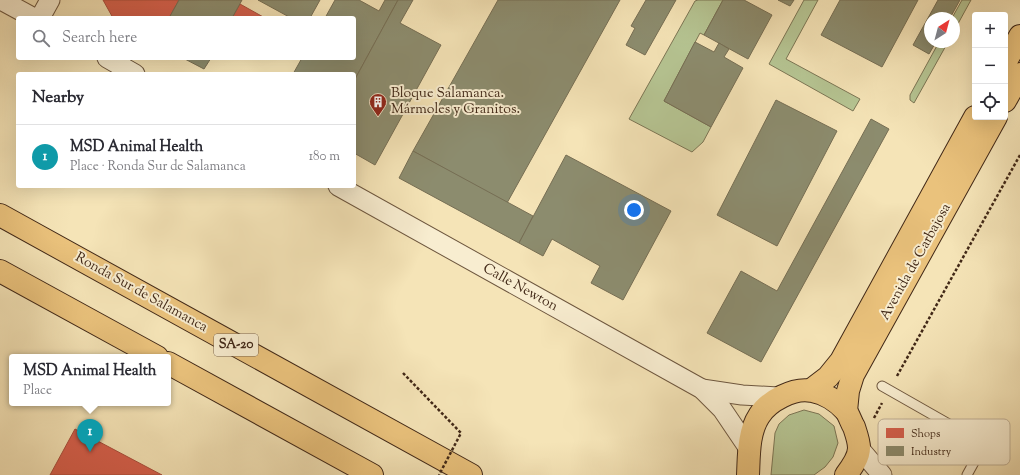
<!DOCTYPE html>
<html lang="en">
<head>
<meta charset="utf-8">
<style>
	body { margin:0; font-family:"Sorts Mill Goudy",serif; background:#f7f7f7; color:#2b2b33 }
	.controls { position:absolute; right:12px; top:12px; display:grid; overflow:hidden; border-radius:4px; box-shadow:0 4px 16px #0002 }
	.controls button { width:36px; height:36px; display:grid; place-items:center; padding:0; border:0; border-bottom:1px solid #e1e1e2; background:#fff; color:#2b2b33; font:20px sans-serif }
	.compass { position:absolute; left:924px; top:12px; width:36px; height:36px; border-radius:50%; background:#fff; box-shadow:0 4px 16px #0002; rotate:36deg }
	.you { position:absolute; left:634px; top:210px; width:14px; height:14px; margin:-10px; border:3px solid #fff; border-radius:50%; background:#1a73e8; box-shadow:0 0 0 6px #1a73e833 }
	.badge { display:grid; place-items:center; width:26px; height:26px; border-radius:50%; background:#d93025; color:#fff; font-size:13px; font-weight:700 }
	.pin { position:absolute; translate:-50% -33px; filter:drop-shadow(0 1px 2px #0008) }
	.pin::after { content:''; position:absolute; top:21px; width:14px; height:12px; background:inherit; clip-path:polygon(0 0,100% 0,50% 100%) }
	.popup { position:absolute; left:9px; top:354px; width:162px; height:52px; box-sizing:border-box; display:grid; place-content:center; border-radius:4px; background:#fff; filter:drop-shadow(0 1px 3px #0005); font-size:13px; white-space:nowrap; color:#7c7c81 }
	.popup b { font-size:15px; color:#2b2b33 }
	.popup::after { content:''; position:absolute; left:50%; top:100%; margin-left:-8px; border:8px solid transparent; border-top-color:#fff }
	.list { margin:0; padding:0; list-style:none }
	h2 { display:flex; justify-content:space-between; align-items:center; height:52px; margin:0; padding:0 16px; font-size:17px }
	h2 small { font-size:13px; font-weight:400; color:#7c7c81 }
	.list li { display:grid; grid-template-columns:26px 1fr auto; gap:12px; align-items:center; box-sizing:border-box; height:64px; padding:0 16px; border-top:1px solid #e1e1e2 }
	.list b { display:block; font-size:15px; white-space:nowrap }
	.list p { margin:0; font-size:13px; white-space:nowrap; color:#7c7c81 }
	.list em { font-size:13px; font-style:normal; color:#7c7c81 }
	.icon { flex:none; width:22px; height:22px; fill:none; stroke:currentColor; stroke-width:2; stroke-linecap:round; stroke-linejoin:round }
	.map { position:relative; flex:none; width:1020px; height:475px; overflow:hidden }
	.search { position:absolute; background:#fff; box-shadow:0 4px 16px #0002; left:16px; top:16px; width:340px; height:44px; display:flex; align-items:center; gap:10px; box-sizing:border-box; padding:0 14px; border-radius:4px; color:#7c7c81; font-size:15px }
	.panel { position:absolute; background:#fff; box-shadow:0 4px 16px #0002; left:16px; top:72px; width:340px; height:116px; border-radius:4px }
	.map>svg:first-child { display:block }
	.green { fill:#b6c593; stroke:#7c7655 }
	.shops { fill:#d6604d; stroke:#a94f3d }
	.industry { fill:#8c8c6e; stroke:#766e54 }
	.lines { fill:none; stroke-linecap:round; stroke-linejoin:round }
	.lane-casing { stroke:#6e573f; stroke-width:11 }
	.street-casing { stroke:#6e573f; stroke-width:21 }
	.primary-casing { stroke:#412817; stroke-width:24 }
	.highway-casing { stroke:#412817; stroke-width:24 }
	.path { stroke:#412817; stroke-width:2.5; stroke-dasharray:3 2; stroke-linecap:butt }
	.lane { stroke:#f8edd0; stroke-width:9 }
	.street { stroke:#f8edd0; stroke-width:19 }
	.primary { stroke:#eac27c; stroke-width:22 }
	.highway { stroke:#eac27c; stroke-width:22 }
	.path-bridge { stroke:#412817; stroke-width:2.5; stroke-dasharray:3 2; stroke-linecap:butt }
	.labels { text-anchor:middle; dominant-baseline:central; stroke-width:4; stroke-linejoin:round; paint-order:stroke }
	.shield { fill:#f8edd0; stroke:#78634e; stroke-width:1 }
	.shield-label { font-size:13px; font-weight:bold; fill:#412817 }
	.poi-label { font-size:14px; fill:#412817; stroke:#f8edd0; text-anchor:start }
	.street-label { font-size:14px; fill:#412817; stroke:#f8edd0 }
	.key { fill:#f8edd0; stroke:#c1b298; stroke-width:1 }
	.key-label { font-size:11px; fill:#412817 }
</style>
</head>
<body>
<div class="map">
<svg width="1020" height="475" viewBox="0 0 1020 475">
	<rect width="100%" height="100%" fill="#f5e4b7"/>
	<filter id="stains"><feTurbulence type="fractalNoise" baseFrequency=".005" numOctaves="4"/><feColorMatrix values="0 0 0 0 .2 0 0 0 0 .09 0 0 0 0 .02 0 0 0 .5 -.17"/></filter>
	<radialGradient id="worn" r=".72"><stop offset=".6" stop-color="#630" stop-opacity="0"/><stop offset="1" stop-color="#630" stop-opacity=".3"/></radialGradient>
	<g class="green">
		<polygon points="698,0 723,0 704,35 700,33 664,101 711,127 703,142 692,152 629,119 695,1"/>
		<polygon points="804,0 818,0 786,59 860,99 853,111 769,64"/>
		<polygon points="962,0 971,0 954,31 954,18 952,18"/>
		<polygon points="939,42 948,42 914,103 910,100 910,95"/>
		<polygon points="804,410 819,414 834,426 838,443 833,457 825,467 814,475 771,475 775,433 779,424 789,415"/>
	</g>
	<g class="shops">
		<polygon points="103,0 179,0 169,18 113,18"/>
		<polygon points="240,4 265,18 232,18"/>
		<polygon points="75,429 162,475 50,475"/>
	</g>
	<g class="industry">
		<polygon points="179,0 242,0 232,18 169,18"/>
		<polygon points="258,0 320,0 310,18 291,18"/>
		<polygon points="335,0 359,0 379,11 385,0 398,0 354,81 354,74 293,74 302,58 354,58 354,18 325,18"/>
		<polygon points="398,0 413,0 400,23 441,45 375,165 354,153 354,81"/>
		<polygon points="498,0 620,0 507,203 413,151"/>
		<polygon points="646,0 676,0 645,55 626,45 635,28 631,26"/>
		<polygon points="723,0 744,0 772,15 748,59 704,35"/>
		<polygon points="778,0 794,0 790,6"/>
		<polygon points="840,0 918,0 882,67 821,35"/>
		<polygon points="938,0 960,0 950,18 930,18 930,42 936,42 929,54 913,45"/>
		<polygon points="695,42 714,52 719,43 729,49 724,57 743,68 711,127 664,101"/>
		<polygon points="183,58 211,58 204,69"/>
		<polygon points="776,100 837,131 777,246 717,215"/>
		<polygon points="871,119 889,129 761,362 707,333 741,271 777,291"/>
		<polygon points="413,151 533,216 519,243 399,178"/>
		<polygon points="566,155 671,211 623,300 591,283 600,266 552,239 543,256 519,243"/>
	</g>
	<g class="lines">
		<defs>
			<polyline id="lane" points="882,386 984,444 967,475"/>
			<g id="street">
				<polyline points="1,0 34,18"/>
				<polyline points="40,18 50,0"/>
				<polyline points="107,58 135,74"/>
				<polyline points="338,186 702,389 722,409 749,449"/>
				<polyline points="702,389 742,395 778,397"/>
				<polyline points="859,448 882,475"/>
			</g>
			<g id="primary">
				<polyline points="1005,63 1020,36"/>
				<polyline points="1005,101 1020,74"/>
				<polyline points="811,390 828,377 841,361 975,117"/>
				<polyline points="846,411 848,391 853,375 996,117"/>
				<path d="M748 475C749 456 748 433 759 416 768 401 794 387 812 391 824 393 837 401 846 411 849 415 851 422 854 427 856 433 859 441 859 448 859 457 852 467 846 475"/>
			</g>
			<g id="highway">
				<polyline points="0,215 471,475"/>
				<polyline points="0,271 157,357"/>
				<polyline points="168,363 372,475"/>
			</g>
		</defs>
		<use href="#lane" class="lane-casing"/>
		<use href="#street" class="street-casing"/>
		<use href="#primary" class="primary-casing"/>
		<use href="#highway" class="highway-casing"/>
		<g class="path">
			<polyline points="897,376 1020,155"/>
			<polyline points="874,418 882,403"/>
		</g>
		<use href="#lane" class="lane"/>
		<use href="#street" class="street"/>
		<use href="#primary" class="primary"/>
		<use href="#highway" class="highway"/>
		<polyline class="path-bridge" points="403,373 461,433 439,475"/>
	</g>
	<defs>
		<symbol id="building-pin" viewBox="-11 -11 22 30"><path d="M0 17L-7.5 6A9.5 9.5 0 1 1 7.5 6Z" fill="#8f2418" stroke="#f8edd0"/><path d="M-4-6H4V6H1V3H-1V6H-4ZM-2.5-4.3h1.7v1.8h-1.7ZM.8-4.3h1.7v1.8H.8ZM-2.5-1h1.7V.8h-1.7ZM.8-1h1.7V.8H.8Z" fill="#fff"/></symbol>
	</defs>
	<g fill-rule="evenodd">
		<use href="#building-pin" x="368" y="92" width="20" height="27"/>
	</g>
	<g class="labels">
		<rect class="shield" x="214" y="334" width="44" height="22" rx="3"/>
		<g class="shield-label">
			<text x="236" y="345">SA-20</text>
		</g>
		<g class="poi-label">
			<text x="391" y="94">Bloque Salamanca.<tspan x="391" dy="16">Mármoles y Granitos.</tspan></text>
		</g>
		<g class="street-label">
			<text transform="translate(916 262) rotate(-61)">Avenida de Carbajosa</text>
			<text transform="translate(520 288) rotate(29)">Calle Newton</text>
			<text transform="translate(141 293) rotate(29)">Ronda Sur de Salamanca</text>
		</g>
	</g>
	<rect x="878" y="419" width="132" height="46" rx="6" class="key"/>
	<rect x="886" y="428" width="18" height="10" fill="#d6604d"/>
	<rect x="886" y="446" width="18" height="10" fill="#8c8c6e"/>
	<g class="key-label">
		<text x="911" y="437">Shops</text>
		<text x="911" y="455">Industry</text>
	</g>
	<rect width="100%" height="100%" filter="url(#stains)"/>
	<rect width="100%" height="100%" fill="url(#worn)"/>
</svg>
<div class="controls">
<button>+</button>
<button>−</button>
<button><svg class="icon" aria-label="locate" viewBox="0 0 24 24"><circle cx="12" cy="12" r="6"/><path d="M12 2v4M12 18v4M2 12h4M18 12h4"/></svg></button>
</div>
<svg class="compass" viewBox="-18 -18 36 36"><path d="M0-13l5 13h-10z" fill="#e53935"/><path d="M0 13l5-13h-10z" fill="#7c7c81"/></svg>
<div class="you"></div>
<div class="pin badge" style="left:90px;top:452px;background:#0f9aa8">1</div>
<div class="popup"><b>MSD Animal Health</b>Place</div>
<div class="search"><svg class="icon" aria-label="search" viewBox="0 0 24 24"><circle cx="10" cy="10" r="6"/><path d="M15 15l6 6"/></svg>Search here</div>
<section class="panel">
<h2>Nearby<small></small></h2>
<ul class="list">
<li><span class="badge" style="background:#0f9aa8">1</span><div><b>MSD Animal Health</b><p>Place · Ronda Sur de Salamanca</p></div><em>180 m</em></li>
</ul>
</section>
</div>
</body>
</html>
